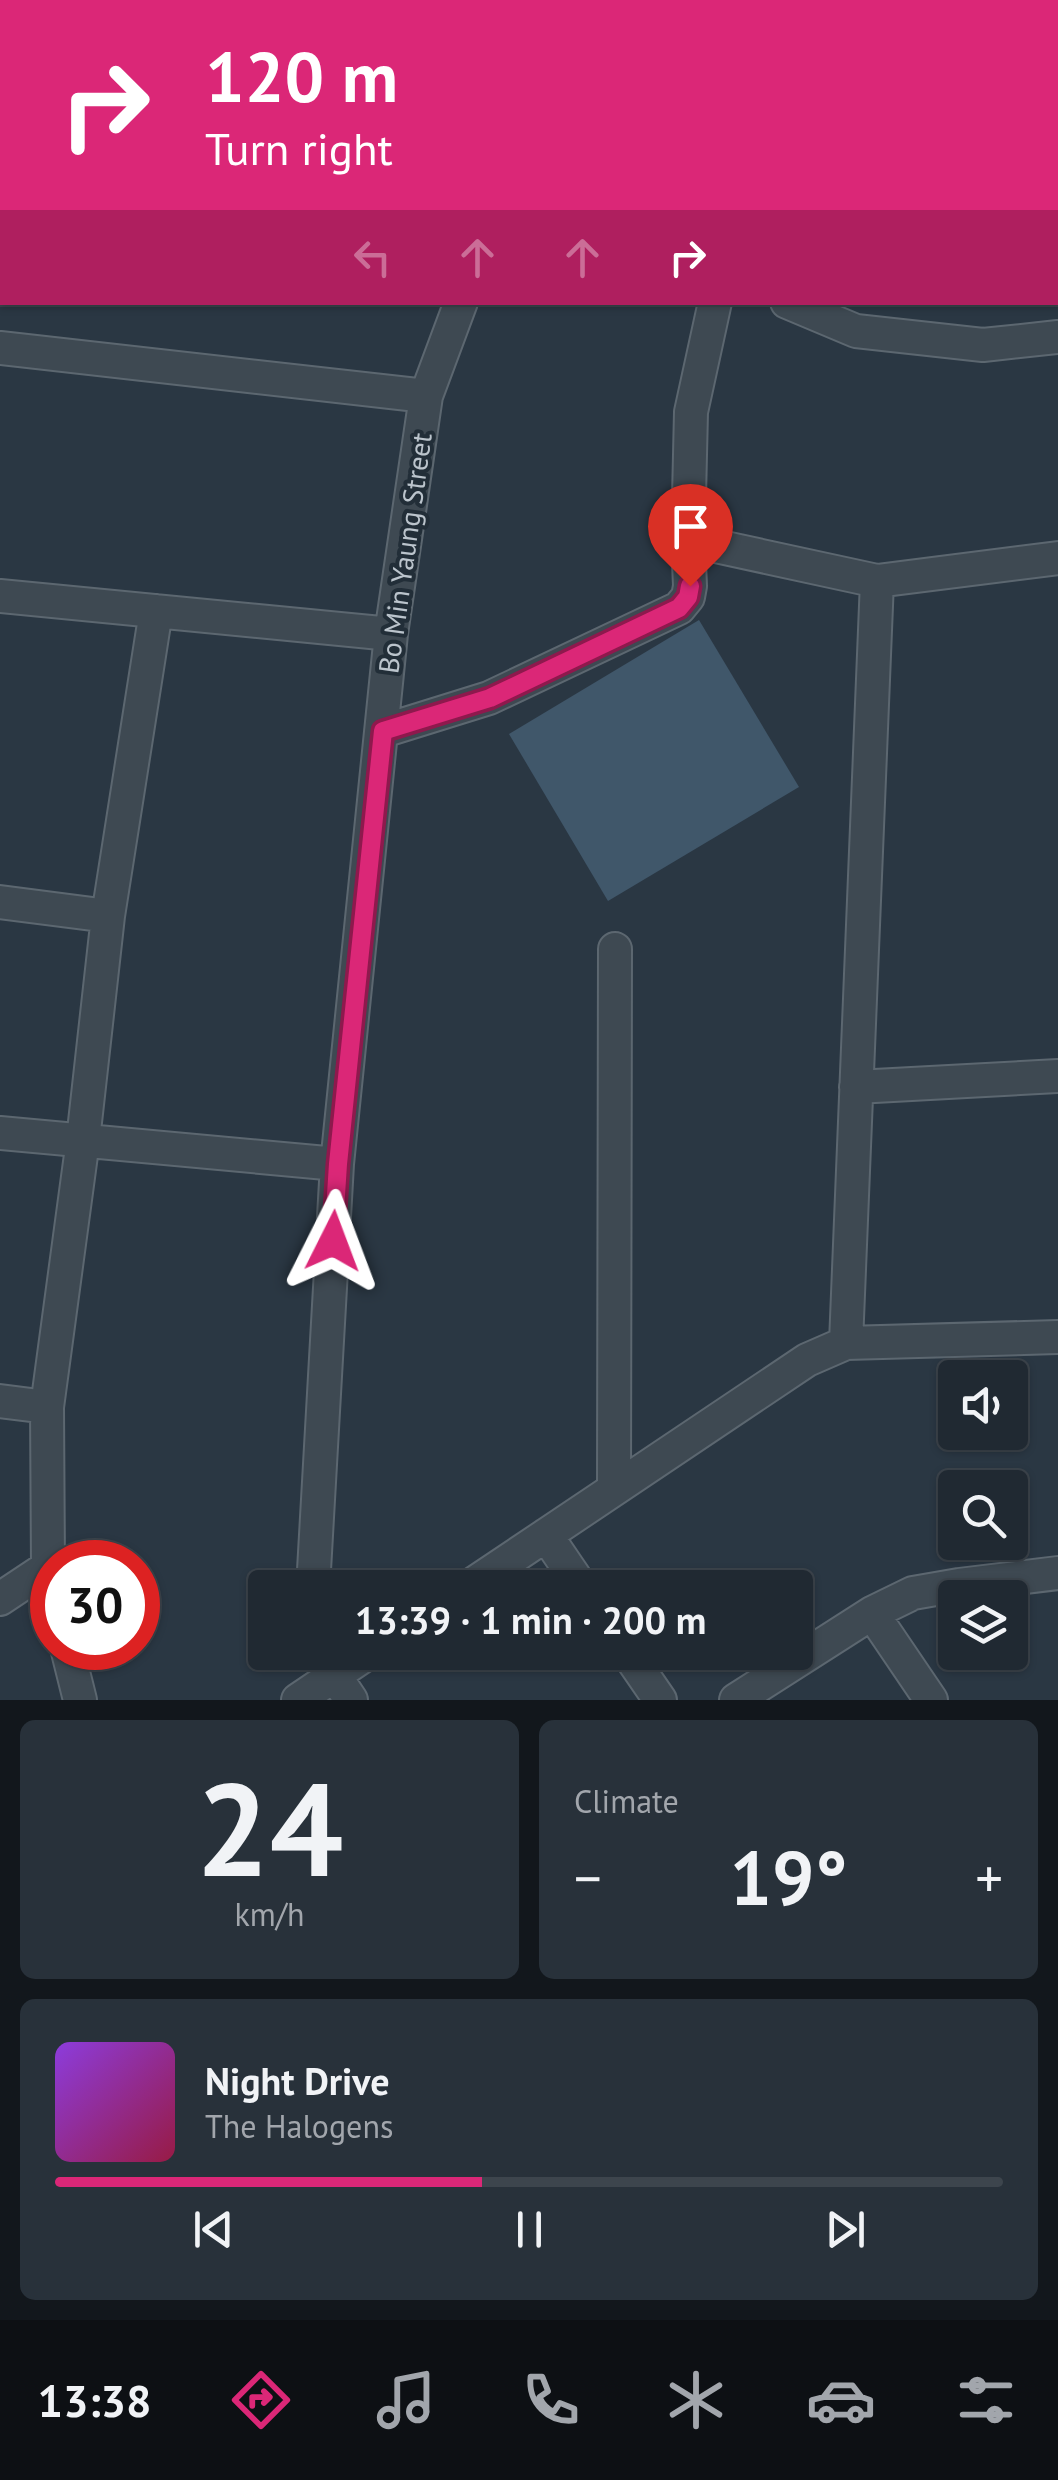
<!DOCTYPE html>
<html lang="en">
<head>
<meta charset="utf-8">
<style>
	body { margin:0; font-family:"PT Sans",sans-serif; background:#28313a; color:#f1f3f6; height:100vh; display:flex; flex-direction:column; font-size:38px; white-space:nowrap }
	* { box-sizing:border-box; margin:0 }
	p { font-size:32px; color:#a2a6ac }
	.icon { flex:none; width:55px; height:55px; fill:none; stroke:currentColor; stroke-width:2; stroke-linecap:round; stroke-linejoin:round }
	.map { position:relative; height:1700px; overflow:hidden }
	.details { display:flex; flex-direction:column; gap:20px; padding:20px; background:#12171c; flex:1 }
	.details>* { flex:none }
	.banner { position:absolute; left:0px; top:0px; width:1060px; height:305px; box-shadow:0 2px 8px #0004,0 0 0 2px #3d454d; background:#db2777; color:#fff; overflow:hidden }
	.buttons { position:absolute; left:938px; top:1360px; display:grid; gap:20px }
	.buttons a { display:grid; place-items:center; width:90px; height:90px; border-radius:10px; background:#202932; box-shadow:0 2px 8px #0004,0 0 0 2px #3d454d; font-size:50px }
	.speed { position:absolute; left:30px; top:1540px; display:flex; gap:20px; font-size:50px; font-weight:700; text-align:center }
	.speed>* { display:grid; place-content:center; width:130px; height:130px; border-radius:50%; background:#202932; box-shadow:0 2px 8px #0004,0 0 0 2px #3d454d; line-height:1 }
	.speed .limit { border:15px solid #d22; background:#fff; color:#111 }
	.pin { position:absolute; display:grid; place-items:center; width:85px; height:85px; color:#fff; margin:-102px -42px; border-radius:50% 50% 50% 0; rotate:-45deg; box-shadow:0 0 10px #0007 }
	.pin .icon { rotate:45deg }
	.me { position:absolute; width:110px; margin:-55px; rotate:3deg; stroke-linejoin:round; filter:drop-shadow(0 0 8px #0008) }
	.turn { display:flex; align-items:center; gap:35px; height:210px; padding:0 40px; font-size:45px }
	.turn .icon { width:130px; height:130px; stroke-width:2.5 }
	.turn b { display:block; font-size:70px; line-height:85px }
	.lanes { display:flex; align-items:center; height:95px; padding:0 40px; background:#0003; justify-content:center; gap:50px; direction:ltr }
	.lanes .off { opacity:.35 }
	.big { font-size:75px; font-weight:700; line-height:1.1 }
	.details .card { flex:1; display:flex; flex-direction:column; justify-content:center; gap:15px; min-width:0; padding:0 35px; border-radius:15px; background:#28313a }
	.details .dial { align-items:center; gap:0 }
	.dial b { font-size:130px; line-height:1 }
	.song { display:flex; align-items:center; gap:30px }
	.cover { width:120px; height:120px; border-radius:15px; background:linear-gradient(135deg,hsl(270 70% 55%),hsl(340 70% 35%)) }
	.played { height:10px; border-radius:5px; background:linear-gradient(90deg,#db2777 45%,#3d454d 45%) }
	.keys { display:flex; justify-content:space-around; direction:ltr }
	.heat { display:flex; justify-content:space-between; align-items:center; font-size:55px; direction:ltr }
	.details .tiles { flex:1; display:grid; gap:20px; grid-template-columns:1fr 1fr }
	.card:last-child { grid-column:span 2 }
	.trip { position:absolute; left:248px; top:1570px; width:565px; height:100px; border-radius:10px; background:#202932; box-shadow:0 2px 8px #0004,0 0 0 2px #3d454d; font-weight:700; line-height:100px; text-align:center }
	.dock { display:flex; height:160px; justify-content:space-around; align-items:center; background:#0d1014; color:#a2a6ac }
	.dock .icon { width:70px; height:70px }
	.dock .selected { color:#db2777 }
	.dock b { font-size:45px; color:#f1f3f6 }
	.map>svg:first-child { display:block }
	.water { fill:#40576a }
	.lines { fill:none; stroke-linecap:round; stroke-linejoin:round }
	.stream { stroke:#40576a; stroke-width:9 }
	.street-casing { stroke:#5c6770; stroke-width:36 }
	.street { stroke:#3e4952; stroke-width:32 }
	.route-casing { stroke:#8e194d; stroke-width:25 }
	.route { stroke:#db2777; stroke-width:18 }
	.labels { text-anchor:middle; stroke-width:8; stroke-linejoin:round; paint-order:stroke }
	.street-label { font-size:28px; fill:#bbc4cc; stroke:#222e38 }
</style>
</head>
<body>
<div class="map">
<svg width="1058" height="1700" viewBox="0 0 1058 1700">
	<rect width="100%" height="100%" fill="#2a3743"/>
	<path class="water" d="M 699,620 L 799,787 L 608,901 L 509,734 Z"/>
	<g class="lines">
		<path class="stream" d="M 829,0 L 836,2
			M 0,1 L 6,0"/>
		<defs>
			<path id="street" d="M 573,2 L 574,0
				M 787,302 L 856,331 L 983,345 L 1058,337
				M 0,348 L 426,396
				M 688,540 L 877,581 L 1058,558
				M 0,596 L 391,634
				M 383,731 L 489,698 L 679,608 L 688,597 L 690,586 L 688,540 L 691,412 L 715,302
				M 0,902 L 108,916
				M 856,1087 L 1058,1076
				M 0,1133 L 337,1164
				M 846,1343 L 877,581
				M 0,1401 L 47,1407
				M 614,1489 L 615,949
				M 546,1535 L 582,1588
				M 52,1585 L 48,1567 L 47,1407 L 83,1140 L 108,916 L 156,611
				M 313,1588 L 337,1164 L 391,634 L 426,396 L 461,302
				M 467,1588 L 807,1360 L 846,1343 L 1058,1337
				M 0,1599 L 48,1567
				M 872,1613 L 931,1700
				M 67,1648 L 80,1700
				M 327,1652 L 335,1676 L 351,1700
				M 627,1652 L 660,1700
				M 298,1700 L 369,1652
				M 736,1700 L 872,1613 L 913,1593 L 959,1585 L 1058,1573"/>
		</defs>
		<use href="#street" class="street-casing"/>
		<use href="#street" class="street"/>
	</g>
	<g class="lines">
		<defs>
			<path id="route" d="M 333,1241 L 338,1164 L 383,731 L 490,698 L 679,608 L 688,597 L 690,586"/>
		</defs>
		<use href="#route" class="route-casing"/>
		<use href="#route" class="route"/>
	</g>
	<g class="labels">
		<g class="street-label">
			<text transform="translate(405 553) rotate(-82)" y="10">Bo Min Yaung Street</text>
		</g>
	</g>
</svg>
<div class="buttons">
<a><svg class="icon" aria-label="sound" viewBox="0 0 24 24"><path d="M4 9h4l5-4v14l-5-4H4zM17 9q2 3 0 6"/></svg></a>
<a><svg class="icon" aria-label="search" viewBox="0 0 24 24"><circle cx="10" cy="10" r="6"/><path d="M15 15l6 6"/></svg></a>
<a><svg class="icon" aria-label="layers" viewBox="0 0 24 24"><path d="M12 4l9 5-9 5-9-5zM3 14l9 5 9-5"/></svg></a>
</div>
<div class="speed"><div class="limit">30</div></div>
<div class="pin" style="left:690px;top:586px;background:#d93025"><svg class="icon" aria-label="arrive" viewBox="0 0 24 24"><path d="M6 21V4h12l-3 4 3 4H6"/></svg></div>
<svg class="me" style="left:333px;top:1241px" viewBox="-20 -20 40 40"><path d="M0-17L14 15 0 8-14 15z" fill="#db2777" stroke="#fff" stroke-width="4"/></svg>
<div class="trip">13:39 · 1 min · 200 m</div>
<div class="banner">
<div class="turn"><svg class="icon" aria-label="right" viewBox="0 0 24 24"><path d="M7 20v-9h11M14 6l5 5-5 5"/></svg><div><b>120 m</b>Turn right</div></div>
<div class="lanes"><svg class="icon off" aria-label="left" viewBox="0 0 24 24"><path d="M17 20v-9H6M10 6l-5 5 5 5"/></svg><svg class="icon off" aria-label="ahead" viewBox="0 0 24 24"><path d="M12 20V5M6 11l6-6 6 6"/></svg><svg class="icon off" aria-label="ahead" viewBox="0 0 24 24"><path d="M12 20V5M6 11l6-6 6 6"/></svg><svg class="icon" aria-label="right" viewBox="0 0 24 24"><path d="M7 20v-9h11M14 6l5 5-5 5"/></svg></div>
</div>
</div>
<section class="details">
<div class="tiles">
<div class="card dial"><b>24</b><p>km/h</p></div>
<div class="card"><p>Climate</p>
<div class="heat"><a>−</a><b class="big">19°</b><a>+</a></div>
</div>
<div class="card">
<div class="song"><i class="cover"></i><div><b>Night Drive</b><p>The Halogens</p></div></div>
<div class="played"></div>
<div class="keys"><svg class="icon" aria-label="previous" viewBox="0 0 24 24"><path d="M18 5L8 12l10 7zM5 5v14"/></svg><svg class="icon" aria-label="pause" viewBox="0 0 24 24"><path d="M8 5v14M16 5v14"/></svg><svg class="icon" aria-label="next" viewBox="0 0 24 24"><path d="M6 5l10 7-10 7zM19 5v14"/></svg></div>
</div>
</div>
</section>
<nav class="dock">
<b>13:38</b>
<svg class="icon selected" aria-label="directions" viewBox="0 0 24 24"><path d="M12 3l9 9-9 9-9-9zM9 14v-3h6M13 9l2 2-2 2"/></svg>
<svg class="icon" aria-label="music" viewBox="0 0 24 24"><path d="M9 18V5l10-2v13"/><circle cx="6" cy="18" r="3"/><circle cx="16" cy="16" r="3"/></svg>
<svg class="icon" aria-label="phone" viewBox="0 0 24 24"><path d="M5 4h4l2 5-3 2q2 4 5 5l2-3 5 2v4C11 20 4 13 5 4z"/></svg>
<svg class="icon" aria-label="climate" viewBox="0 0 24 24"><path d="M12 3v18M4 7l16 10M4 17L20 7"/></svg>
<svg class="icon" aria-label="car" viewBox="0 0 24 24"><path d="M5 17H2v-5l4-1 3-4h7l3 4 3 1v5h-3M9 17h6M6 11h13"/><circle cx="7" cy="17" r="2"/><circle cx="17" cy="17" r="2"/></svg>
<svg class="icon" aria-label="filters" viewBox="0 0 24 24"><path d="M4 7h16M4 17h16"/><circle cx="9" cy="7" r="2"/><circle cx="15" cy="17" r="2"/></svg>
</nav>
</body>
</html>
